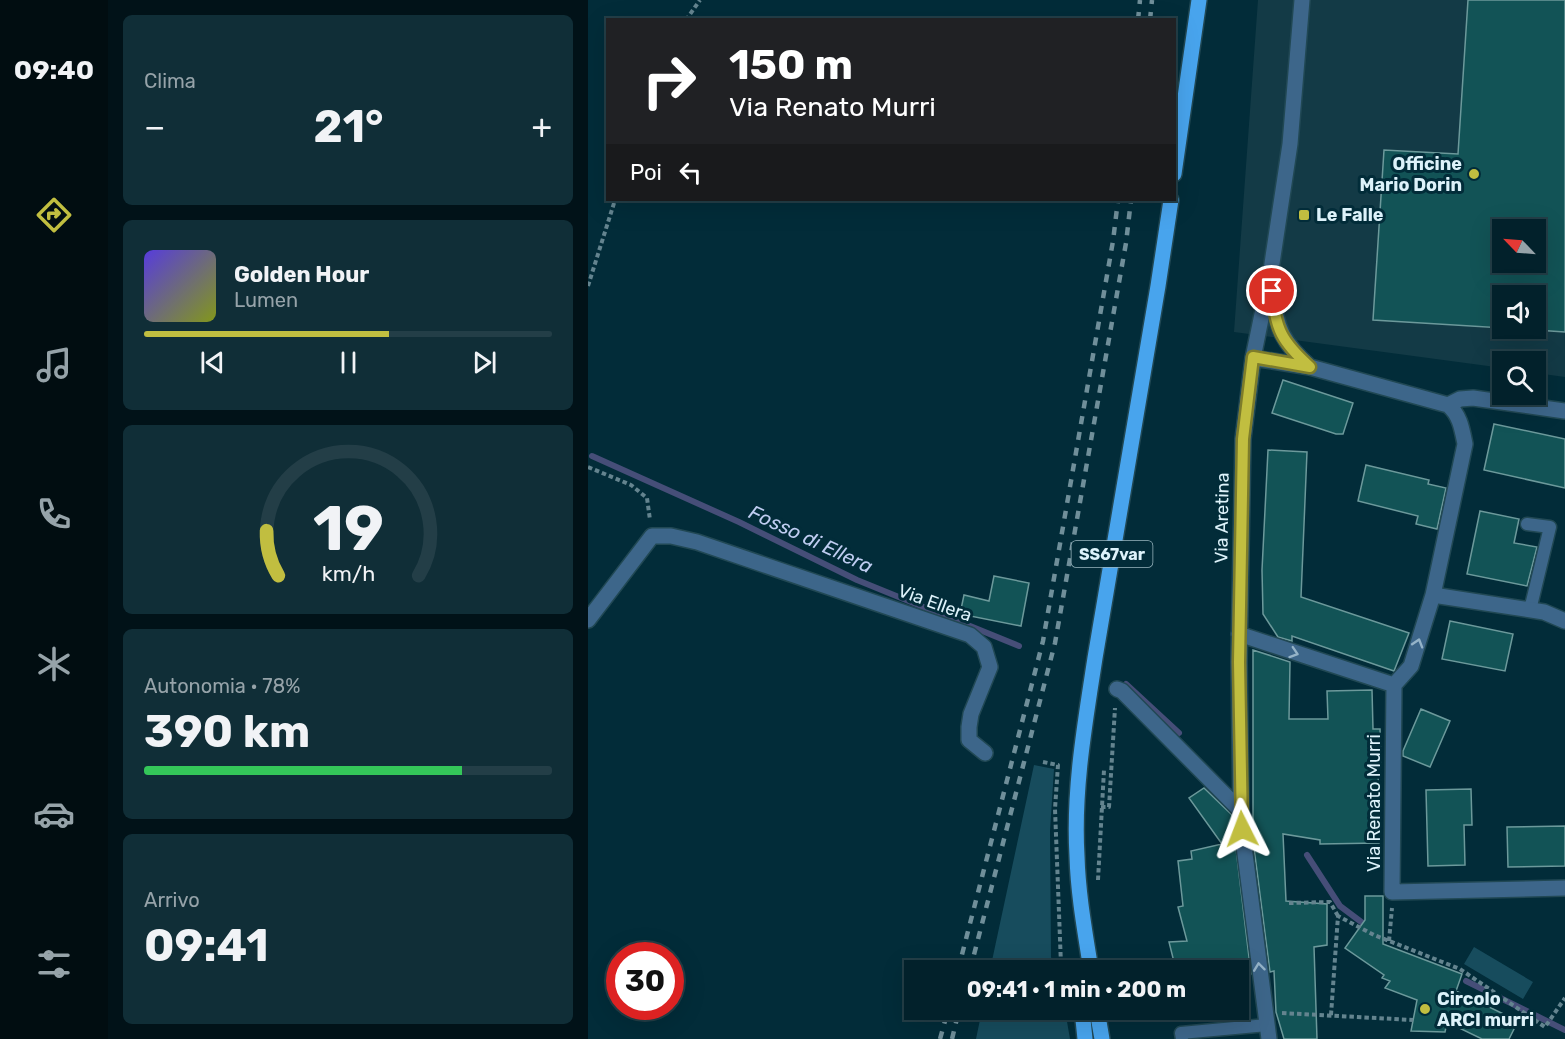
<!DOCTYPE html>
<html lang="it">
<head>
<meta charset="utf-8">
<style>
	body { margin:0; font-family:Rubik,sans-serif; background:#102e37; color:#f1f3f6; height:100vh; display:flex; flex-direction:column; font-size:22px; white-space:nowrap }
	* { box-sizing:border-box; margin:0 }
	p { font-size:20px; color:#96a3a9 }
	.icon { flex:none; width:33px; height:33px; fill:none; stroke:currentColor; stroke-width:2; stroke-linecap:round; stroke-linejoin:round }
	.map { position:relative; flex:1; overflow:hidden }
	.details { display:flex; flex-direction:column; gap:15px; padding:15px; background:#011218; width:480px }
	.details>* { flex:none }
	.top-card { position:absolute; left:18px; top:18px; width:570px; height:183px; border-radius:0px; box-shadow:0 6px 24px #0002,0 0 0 2px #233e47; background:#202124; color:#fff; overflow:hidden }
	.needle { width:39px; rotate:295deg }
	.tools { position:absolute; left:904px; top:219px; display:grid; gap:12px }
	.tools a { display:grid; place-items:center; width:54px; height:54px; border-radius:0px; background:#02212b; box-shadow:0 6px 24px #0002,0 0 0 2px #233e47; font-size:30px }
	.speed { position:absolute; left:18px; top:942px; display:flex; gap:12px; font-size:30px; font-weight:700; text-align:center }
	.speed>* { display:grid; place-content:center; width:78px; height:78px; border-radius:50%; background:#02212b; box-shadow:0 6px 24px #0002,0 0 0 2px #233e47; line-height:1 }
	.speed .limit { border:9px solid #d22; background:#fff; color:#111 }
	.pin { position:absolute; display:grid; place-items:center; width:51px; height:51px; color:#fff; margin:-26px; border:3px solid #fff; border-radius:50%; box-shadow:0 2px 6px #0007 }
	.me { position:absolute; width:66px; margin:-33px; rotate:357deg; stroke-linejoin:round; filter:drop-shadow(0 0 4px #0008) }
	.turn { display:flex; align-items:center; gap:21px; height:126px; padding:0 24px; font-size:27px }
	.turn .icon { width:78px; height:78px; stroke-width:2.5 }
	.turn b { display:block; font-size:42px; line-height:51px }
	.then { display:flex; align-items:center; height:57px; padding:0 24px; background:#0003; gap:12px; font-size:22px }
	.big { font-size:45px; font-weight:700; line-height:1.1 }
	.details .card { flex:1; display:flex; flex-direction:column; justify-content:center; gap:9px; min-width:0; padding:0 21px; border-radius:9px; background:#102e37 }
	.details .dial { align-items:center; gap:0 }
	.dial svg { height:156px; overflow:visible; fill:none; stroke:#233e47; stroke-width:7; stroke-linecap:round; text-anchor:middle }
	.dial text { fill:#f1f3f6; stroke:none }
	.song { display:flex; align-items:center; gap:18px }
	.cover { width:72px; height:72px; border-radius:9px; background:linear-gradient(135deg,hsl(250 70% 55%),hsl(70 70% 35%)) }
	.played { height:6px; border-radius:3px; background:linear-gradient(90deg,#c1be40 60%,#233e47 60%) }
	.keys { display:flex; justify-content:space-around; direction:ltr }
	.heat { display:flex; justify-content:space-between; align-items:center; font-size:33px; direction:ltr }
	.charge { height:9px; border-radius:4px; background:linear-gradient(90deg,#34c759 78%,#233e47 0) }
	.trip { position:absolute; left:316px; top:960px; width:345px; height:60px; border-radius:0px; background:#02212b; box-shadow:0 6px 24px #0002,0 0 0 2px #233e47; font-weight:700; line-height:60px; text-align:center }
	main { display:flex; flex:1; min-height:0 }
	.dock { display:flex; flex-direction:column; width:108px; justify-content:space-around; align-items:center; background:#010d11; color:#96a3a9 }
	.dock .icon { width:42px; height:42px }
	.dock .current { color:#c1be40 }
	.dock b { font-size:27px; color:#f1f3f6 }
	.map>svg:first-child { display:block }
	.built { fill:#133a46; fill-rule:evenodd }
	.green { fill:#174c5d }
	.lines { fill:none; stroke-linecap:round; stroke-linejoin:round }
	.stream { stroke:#464e78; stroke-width:6 }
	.building { fill:#125356; stroke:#6c999b; stroke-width:1.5; fill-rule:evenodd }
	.lane-casing { stroke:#214854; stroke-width:15 }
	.street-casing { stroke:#214854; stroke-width:18 }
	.primary-casing { stroke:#214854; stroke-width:18 }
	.path { stroke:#64848f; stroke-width:4; stroke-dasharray:4.5 3; stroke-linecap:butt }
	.lane { stroke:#3d668a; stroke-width:12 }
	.street { stroke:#3d668a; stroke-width:15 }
	.primary { stroke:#48a4ed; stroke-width:15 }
	.rail { stroke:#708f9a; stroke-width:4.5; stroke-dasharray:8 8; stroke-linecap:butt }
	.oneway { stroke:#95b3c8 }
	.route-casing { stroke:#7d7c2a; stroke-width:15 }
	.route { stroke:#c1be40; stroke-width:10 }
	.poi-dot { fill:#c1be40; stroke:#022c39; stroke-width:2 }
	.labels { text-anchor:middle; stroke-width:6; stroke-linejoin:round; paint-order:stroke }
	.shield { fill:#022c39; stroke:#9bb7c0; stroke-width:1.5 }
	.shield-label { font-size:16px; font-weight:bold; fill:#ddf2fa }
	.poi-label { font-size:18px; font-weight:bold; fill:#ddf2fa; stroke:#022c39; text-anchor:start }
	.street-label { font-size:18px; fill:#ddf2fa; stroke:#022c39 }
	.water-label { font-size:20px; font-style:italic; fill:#bfcdf1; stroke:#022c39 }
</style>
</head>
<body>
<main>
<nav class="dock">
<b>09:40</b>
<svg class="icon current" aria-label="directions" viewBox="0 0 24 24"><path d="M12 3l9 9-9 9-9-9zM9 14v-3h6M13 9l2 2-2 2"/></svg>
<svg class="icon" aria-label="music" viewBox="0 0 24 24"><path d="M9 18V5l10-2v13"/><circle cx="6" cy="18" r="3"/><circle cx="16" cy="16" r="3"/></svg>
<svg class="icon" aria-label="phone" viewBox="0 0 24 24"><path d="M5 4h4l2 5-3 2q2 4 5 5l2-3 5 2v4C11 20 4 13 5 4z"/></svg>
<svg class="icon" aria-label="climate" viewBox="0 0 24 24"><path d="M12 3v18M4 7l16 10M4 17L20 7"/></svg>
<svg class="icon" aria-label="car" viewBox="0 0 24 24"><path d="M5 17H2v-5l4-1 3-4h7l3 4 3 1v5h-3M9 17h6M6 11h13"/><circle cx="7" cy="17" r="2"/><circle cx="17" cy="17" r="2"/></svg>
<svg class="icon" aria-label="filters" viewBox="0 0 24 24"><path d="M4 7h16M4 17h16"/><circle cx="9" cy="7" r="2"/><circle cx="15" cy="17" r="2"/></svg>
</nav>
<section class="details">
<div class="card"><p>Clima</p>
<div class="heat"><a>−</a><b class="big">21°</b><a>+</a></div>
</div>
<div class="card">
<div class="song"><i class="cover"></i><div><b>Golden Hour</b><p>Lumen</p></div></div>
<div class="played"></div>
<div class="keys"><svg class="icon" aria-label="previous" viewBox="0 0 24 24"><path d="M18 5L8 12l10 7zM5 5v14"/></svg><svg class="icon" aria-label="pause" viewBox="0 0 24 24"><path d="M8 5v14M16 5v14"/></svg><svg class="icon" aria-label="next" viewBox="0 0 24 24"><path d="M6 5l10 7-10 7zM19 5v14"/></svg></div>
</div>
<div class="card dial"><svg viewBox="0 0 100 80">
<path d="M14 69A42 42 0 1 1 86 69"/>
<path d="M14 69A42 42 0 0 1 8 46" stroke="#c1be40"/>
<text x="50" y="56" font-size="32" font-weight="700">19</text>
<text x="50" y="72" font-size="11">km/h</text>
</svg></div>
<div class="card"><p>Autonomia · 78%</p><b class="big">390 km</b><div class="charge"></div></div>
<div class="card"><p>Arrivo</p><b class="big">09:41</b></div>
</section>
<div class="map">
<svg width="977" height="1039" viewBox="0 0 977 1039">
	<rect width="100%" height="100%" fill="#022c39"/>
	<path class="built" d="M 670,0 L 977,0 L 977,377 L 948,373 L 948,362 L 915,362 L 915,368 L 646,332 ZM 915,230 L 948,230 L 948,262 L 915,262 ZM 915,296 L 948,296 L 948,328 L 915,328 Z"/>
	<path class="green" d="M 446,765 L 466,769 L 462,831 L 463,957 L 467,970 L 402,970 Z
		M 886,947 L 945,982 L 935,999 L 876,964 Z
		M 394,1010 L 477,1010 L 482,1039 L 388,1039 Z"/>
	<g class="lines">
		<path class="stream" d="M 4,456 L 151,522 L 269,580 L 431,646
			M 538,684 L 591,733
			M 719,855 L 752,906 L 780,927
			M 878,981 L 977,1030"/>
	</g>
	<path class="building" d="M 880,0 L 977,0 L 977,332 L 948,330 L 948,296 L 915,296 L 915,328 L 785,320 L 796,150 L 870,154 ZM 915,230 L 948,230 L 948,262 L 915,262 Z
		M 695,380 L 765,403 L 755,434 L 748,434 L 684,413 Z
		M 906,424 L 977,439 L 977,488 L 896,470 Z
		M 680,450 L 719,452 L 713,597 L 821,633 L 806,671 L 704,636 L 704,641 L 690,637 L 675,614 L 674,570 Z
		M 778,465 L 841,480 L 840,484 L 858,488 L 849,529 L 828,524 L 830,516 L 770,501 Z
		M 892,511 L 931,519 L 926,543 L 949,547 L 939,586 L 879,574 Z
		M 406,576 L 441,583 L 433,626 L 372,614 L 376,595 L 401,601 Z
		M 862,621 L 925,634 L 917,671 L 854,659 Z
		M 665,650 L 702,662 L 701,719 L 740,719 L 739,691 L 784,690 L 785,729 L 792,729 L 793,767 L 790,767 L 791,843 L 732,844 L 732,840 L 695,834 L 698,901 L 739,904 L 739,945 L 726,947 L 729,1039 L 696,1039 L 688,1012 L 686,971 L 682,972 L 665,840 Z
		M 833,709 L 862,721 L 842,767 L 815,756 L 815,751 Z
		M 616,788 L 644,815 L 663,974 L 651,976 L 651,970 L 588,970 L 581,942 L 599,941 L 590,907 L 595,906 L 590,861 L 604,859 L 603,851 L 634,844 L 601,798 Z
		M 883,789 L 884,825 L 876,825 L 877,865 L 840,866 L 838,790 Z
		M 977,826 L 977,866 L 920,867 L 919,827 Z
		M 777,896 L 795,896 L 795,944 L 874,974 L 868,991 L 930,1021 L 921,1039 L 894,1039 L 859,1022 L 857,1032 L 823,1031 L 829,1000 L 797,988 L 802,981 L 794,978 L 796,975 L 757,948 L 777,920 Z"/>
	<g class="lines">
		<defs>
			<path id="lane" d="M 939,524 L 962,527 L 942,610
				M 594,1039 L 593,1033 L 679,1025"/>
			<path id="street" d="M 685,293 C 687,328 696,344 722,367
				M 665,358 L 722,367 L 860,405 C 872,415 874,429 877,444 L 845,595 L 823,666 L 806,685 L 804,892 L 977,888
				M 860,405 L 872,399 L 885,398 L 977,411
				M 845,595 L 956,612 L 977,621
				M 0,620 L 64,536 L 83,536 L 109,542 L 382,635 L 396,647 L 402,667 L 383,714 L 381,727 L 381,740 L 397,753
				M 651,634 L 806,685
				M 529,689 L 534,691 L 653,811
				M 681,1039 L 656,846 L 653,811 L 651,662 L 655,439 L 665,358 L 683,270 L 702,144 L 714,0"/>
			<path id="primary" d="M 586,174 L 611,0
				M 503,970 C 497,932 490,894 489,856 C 485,790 497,723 507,658 L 570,286 L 583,200
				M 494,1010 L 497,1039
				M 509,1010 L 514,1039"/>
		</defs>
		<use href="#lane" class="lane-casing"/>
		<use href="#street" class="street-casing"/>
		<use href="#primary" class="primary-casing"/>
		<path class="path" d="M 98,20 L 112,0
			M 0,286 L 27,200
			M 0,467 L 43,485 L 59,498 L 62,520
			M 455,762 L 470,765 L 467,809 L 473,965
			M 513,807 L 521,807 L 527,708
			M 510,880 L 516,770
			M 701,903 L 742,902 L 750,916
			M 801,941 L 804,908
			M 694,1013 L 825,1020
			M 743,1015 L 750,916 L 786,935 L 872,969 L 957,1027 L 977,998"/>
		<use href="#lane" class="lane"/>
		<use href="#street" class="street"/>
		<use href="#primary" class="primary"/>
		<path class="rail" d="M 550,20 L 552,0
			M 562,20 L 564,0
			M 370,970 L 455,641 L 525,241 L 530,200
			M 382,970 L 467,643 L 538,243 L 543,200
			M 352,1039 L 360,1010
			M 364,1039 L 371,1010"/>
	</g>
	<defs><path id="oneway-chevron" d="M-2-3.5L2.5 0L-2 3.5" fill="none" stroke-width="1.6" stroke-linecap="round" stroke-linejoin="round" transform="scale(1.5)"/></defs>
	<g class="oneway">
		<use href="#oneway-chevron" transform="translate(830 643) rotate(-73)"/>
		<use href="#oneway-chevron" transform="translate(706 653) rotate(18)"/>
		<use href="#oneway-chevron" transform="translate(671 967) rotate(-97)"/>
	</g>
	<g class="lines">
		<defs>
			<path id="route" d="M 654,829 L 651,662 L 655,439 L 665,357 L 722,367 C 694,342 687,329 684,291"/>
		</defs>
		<use href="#route" class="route-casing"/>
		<use href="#route" class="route"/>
	</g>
	<g class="poi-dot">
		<circle cx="886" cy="174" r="6"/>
		<rect x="710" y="209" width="12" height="12" rx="3"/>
		<circle cx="837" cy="1009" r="6"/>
	</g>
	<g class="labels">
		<rect class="shield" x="483.5" y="541" width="81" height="26" rx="4.5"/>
		<g class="shield-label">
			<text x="524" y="560">SS67var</text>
		</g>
		<g class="poi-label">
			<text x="874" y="170" text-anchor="end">Officine<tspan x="874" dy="21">Mario Dorin</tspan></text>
			<text x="728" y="221">Le Falle</text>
			<text x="849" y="1005">Circolo<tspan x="849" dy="21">ARCI murri</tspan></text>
		</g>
		<g class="street-label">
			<text transform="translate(634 518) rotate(-89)" y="6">Via Aretina</text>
			<text transform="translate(347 603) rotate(20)" y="6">Via Ellera</text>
			<text transform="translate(786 803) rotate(-90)" y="6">Via Renato Murri</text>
		</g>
		<g class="water-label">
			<text transform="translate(223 539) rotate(25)" y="7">Fosso di Ellera</text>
		</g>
	</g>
</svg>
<div class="tools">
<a><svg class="needle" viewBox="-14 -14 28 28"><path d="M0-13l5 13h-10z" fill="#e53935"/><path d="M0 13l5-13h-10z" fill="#96a3a9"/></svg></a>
<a><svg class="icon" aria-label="sound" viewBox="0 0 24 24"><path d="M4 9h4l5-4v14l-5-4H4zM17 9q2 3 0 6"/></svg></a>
<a><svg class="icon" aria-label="search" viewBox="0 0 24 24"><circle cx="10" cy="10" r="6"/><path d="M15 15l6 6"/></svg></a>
</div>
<div class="speed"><div class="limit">30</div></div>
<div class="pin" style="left:684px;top:291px;background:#d93025"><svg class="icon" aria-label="arrive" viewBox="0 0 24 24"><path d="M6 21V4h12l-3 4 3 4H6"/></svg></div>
<svg class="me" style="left:654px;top:829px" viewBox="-20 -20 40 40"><path d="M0-17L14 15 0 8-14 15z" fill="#c1be40" stroke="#fff" stroke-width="4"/></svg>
<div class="trip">09:41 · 1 min · 200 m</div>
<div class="top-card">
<div class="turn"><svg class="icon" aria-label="right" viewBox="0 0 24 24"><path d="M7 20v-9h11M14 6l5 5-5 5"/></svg><div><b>150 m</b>Via Renato Murri</div></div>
<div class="then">Poi<svg class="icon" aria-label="left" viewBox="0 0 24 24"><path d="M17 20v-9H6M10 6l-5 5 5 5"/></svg></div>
</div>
</div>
</main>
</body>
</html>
